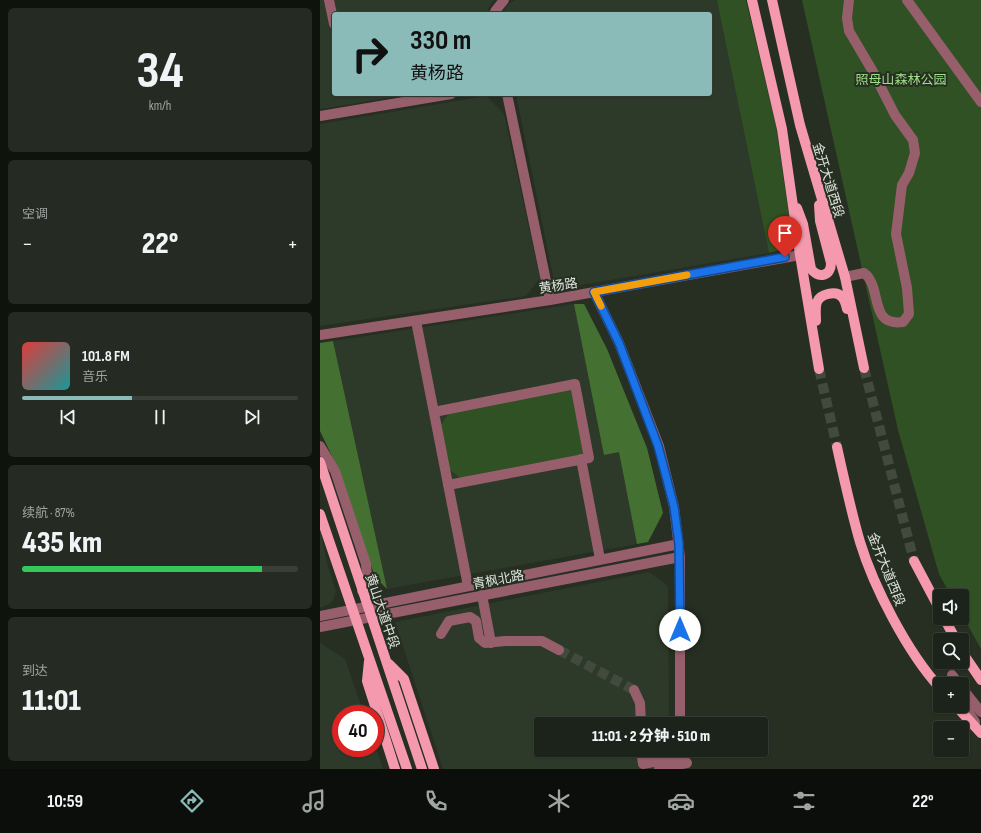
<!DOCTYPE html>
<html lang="zh">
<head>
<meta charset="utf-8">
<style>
	body { margin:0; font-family:"Sofia Sans Condensed","Noto Sans SC",sans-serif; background:#252b23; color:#f1f3f6; height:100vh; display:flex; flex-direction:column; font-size:15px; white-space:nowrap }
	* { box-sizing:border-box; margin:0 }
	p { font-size:13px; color:#a0a4a2 }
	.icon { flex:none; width:22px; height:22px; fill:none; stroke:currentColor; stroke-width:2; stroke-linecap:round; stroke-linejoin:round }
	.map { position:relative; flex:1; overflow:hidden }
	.sheet { display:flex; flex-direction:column; gap:8px; padding:8px; background:#0f130e; width:320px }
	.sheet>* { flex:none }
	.hud { position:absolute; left:12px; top:12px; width:380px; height:84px; border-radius:4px; box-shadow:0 1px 3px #0004,0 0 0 1px #3a4039; background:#8bbbb9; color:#111; overflow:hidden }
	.tools { position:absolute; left:613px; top:589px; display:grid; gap:8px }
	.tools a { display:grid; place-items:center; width:36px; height:36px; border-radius:4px; background:#1c231a; box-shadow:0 1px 3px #0004,0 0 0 1px #3a4039; font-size:20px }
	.speed { position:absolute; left:12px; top:705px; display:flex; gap:8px; font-size:20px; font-weight:700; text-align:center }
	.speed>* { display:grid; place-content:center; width:52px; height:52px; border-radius:50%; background:#1c231a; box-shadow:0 1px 3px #0004,0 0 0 1px #3a4039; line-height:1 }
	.speed .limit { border:6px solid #d22; background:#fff; color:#111 }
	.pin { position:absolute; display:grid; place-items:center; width:34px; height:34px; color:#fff; margin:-41px -17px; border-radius:50% 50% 50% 0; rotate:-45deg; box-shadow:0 0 4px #0007 }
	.pin .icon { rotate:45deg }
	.me { position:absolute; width:44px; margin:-22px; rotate:0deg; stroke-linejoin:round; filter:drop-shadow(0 0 3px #0008) }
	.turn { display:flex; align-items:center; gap:14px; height:84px; padding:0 12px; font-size:18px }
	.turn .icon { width:52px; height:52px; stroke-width:2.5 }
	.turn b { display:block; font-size:28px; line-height:34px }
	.big { font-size:30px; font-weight:800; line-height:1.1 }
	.sheet .card { flex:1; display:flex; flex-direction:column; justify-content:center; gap:6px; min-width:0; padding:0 14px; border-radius:6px; background:#252b23 }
	.sheet .dial { align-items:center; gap:0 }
	.dial b { font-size:52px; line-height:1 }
	.song { display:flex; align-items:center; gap:12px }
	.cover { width:48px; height:48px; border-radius:6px; background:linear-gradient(135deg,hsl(0 70% 55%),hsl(180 70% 35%)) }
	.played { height:4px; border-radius:2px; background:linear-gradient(90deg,#8bbbb9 40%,#3a4039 40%) }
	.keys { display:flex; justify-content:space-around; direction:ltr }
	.heat { display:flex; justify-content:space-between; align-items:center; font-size:22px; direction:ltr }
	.charge { height:6px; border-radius:3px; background:linear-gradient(90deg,#34c759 87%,#3a4039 0) }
	.trip { position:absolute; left:214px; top:717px; width:234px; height:40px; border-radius:4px; background:#1c231a; box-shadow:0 1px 3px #0004,0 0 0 1px #3a4039; font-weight:800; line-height:40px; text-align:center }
	.menu { display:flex; height:64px; justify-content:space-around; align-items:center; background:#0b0e0a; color:#a0a4a2 }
	.menu .icon { width:28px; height:28px }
	.menu .current { color:#8bbbb9 }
	.menu b { font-size:18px; color:#f1f3f6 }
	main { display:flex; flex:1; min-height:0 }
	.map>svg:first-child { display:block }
	.built { fill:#2d3a29 }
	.green { fill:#305123 }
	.forest { fill:#447132 }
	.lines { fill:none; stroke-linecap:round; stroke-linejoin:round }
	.minor-tunnel { stroke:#424a3e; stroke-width:10; stroke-dasharray:10 5; stroke-linecap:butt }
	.major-tunnel { stroke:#424a3e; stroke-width:10; stroke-dasharray:10 5; stroke-linecap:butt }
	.minor { stroke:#975f6c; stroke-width:10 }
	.major { stroke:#f499ae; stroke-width:10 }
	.route-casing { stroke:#114b97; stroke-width:10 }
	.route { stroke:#1a73e8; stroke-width:7 }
	.slow { stroke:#f59e0b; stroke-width:7 }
	.labels { text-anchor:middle; stroke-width:4; stroke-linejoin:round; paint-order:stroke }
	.park-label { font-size:13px; fill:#9fe088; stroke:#262f22 }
	.street-label { font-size:13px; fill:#dee4dc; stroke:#262f22 }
</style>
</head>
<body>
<main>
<section class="sheet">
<div class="card dial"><b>34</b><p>km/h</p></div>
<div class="card"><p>空调</p>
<div class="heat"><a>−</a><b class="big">22°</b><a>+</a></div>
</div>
<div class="card">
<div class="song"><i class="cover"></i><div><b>101.8 FM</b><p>音乐</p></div></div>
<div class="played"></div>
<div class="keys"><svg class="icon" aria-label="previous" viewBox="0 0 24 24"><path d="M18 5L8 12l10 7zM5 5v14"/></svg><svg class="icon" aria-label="pause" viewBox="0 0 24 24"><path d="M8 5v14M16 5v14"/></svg><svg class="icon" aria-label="next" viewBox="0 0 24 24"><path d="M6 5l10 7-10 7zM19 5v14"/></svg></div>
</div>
<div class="card"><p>续航 · 87%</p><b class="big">435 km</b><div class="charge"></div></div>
<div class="card"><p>到达</p><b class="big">11:01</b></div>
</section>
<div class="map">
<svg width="661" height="769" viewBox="0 0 661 769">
	<rect width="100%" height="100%" fill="#262f22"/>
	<path class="built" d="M 0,0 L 174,0 L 170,5 L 166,14 L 14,14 L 14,94 L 94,94 L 0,109 Z
		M 195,0 L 398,0 L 449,253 L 244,288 L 234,281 L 196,94 L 390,94 L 390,14 L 183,14 L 186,6 Z
		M 166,96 L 184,114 L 220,278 L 206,296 L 0,326 L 0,124 Z
		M 254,304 L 264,304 L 287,349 L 327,448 L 343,513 L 328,542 L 67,589 L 13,341 Z
		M 0,529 L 7,563 L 16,591 L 14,598 L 10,604 L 0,608 Z
		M 329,572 L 348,586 L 349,724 L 221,724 L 221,750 L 353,750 L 357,769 L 123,769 L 75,622 Z
		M 0,643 L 25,659 L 44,714 L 21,714 L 21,748 L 55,748 L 55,745 L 63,769 L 0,769 Z"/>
	<path class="green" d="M 397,0 L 426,0 L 456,126 L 471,229 C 470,246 465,249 449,253 Z
		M 482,0 L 661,0 L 661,649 L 642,615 L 642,596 L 631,596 L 619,574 L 578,430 Z
		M 252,389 L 264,454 L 140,478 L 129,469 L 120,426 L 129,413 Z"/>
	<path class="forest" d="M 254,304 L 264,304 L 287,349 L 327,448 L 343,513 L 328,542 L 317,544 L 299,452 L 284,455 Z
		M 13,341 L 67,589 L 55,577 L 19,471 L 0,431 L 0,343 Z"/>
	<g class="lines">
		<path class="minor-tunnel" d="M 239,650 L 314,690"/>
		<path class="major-tunnel" d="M 544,368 L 594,561
			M 499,369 L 517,447"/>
		<path class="minor" d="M 9,0 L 14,24
			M 587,0 L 661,102
			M 174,14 L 176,10 L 184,0
			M 187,94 L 230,300
			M 0,116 L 131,94
			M 525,277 L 544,273 C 563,287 548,327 583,322 L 589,314 L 587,288 L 576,234 L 582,185 L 589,173 L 595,153 L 593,140 L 575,115 L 552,70 L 529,31 L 527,18 L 529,0
			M 274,292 L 299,343 L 339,446 L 354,507 L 360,557 L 360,724
			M 96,321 L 148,586
			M 0,335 L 230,300 L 480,255
			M 114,412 L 255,384 L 269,458 L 128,485
			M 0,446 L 15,471 L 46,564 L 47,575 L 42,591
			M 261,459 L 280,559
			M 162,595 L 171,643
			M 0,616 L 359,544
			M 0,627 L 360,557
			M 121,634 L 129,621 L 150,617 L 156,621 L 159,638 L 165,643 L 185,641 L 222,641 L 239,650
			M 632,675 L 639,684
			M 642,688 L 661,712
			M 314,690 L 320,703 L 321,724
			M 642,702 L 655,722
			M 321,750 L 323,764 L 365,756
			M 321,755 L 348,750
			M 339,769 L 367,763"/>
		<path class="major" d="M 432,0 L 462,129 L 480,255 L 499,369
			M 452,0 L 480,125 L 525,277 L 544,368
			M 477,208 L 483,224 L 491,269 C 499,279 511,276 511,263 L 500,221 L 499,205
			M 496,321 C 496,315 495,307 497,302 C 500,294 516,290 522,297 C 525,300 526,305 527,309
			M 517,447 C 524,479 531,511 540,542 C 554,588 588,653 620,688
			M 0,462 L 102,769
			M 0,514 L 87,769
			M 594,561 L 620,610
			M 624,618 L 636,640
			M 642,652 L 661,680
			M 49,661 L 47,681 L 75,769
			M 69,664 L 84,679 L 114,769
			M 636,706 L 661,733"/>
	</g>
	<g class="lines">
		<defs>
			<path id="route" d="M 360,630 L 359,544 L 354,507 L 346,476 L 338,446 L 299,343 L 274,292 L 465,257"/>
		</defs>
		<use href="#route" class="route-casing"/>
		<use href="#route" class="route"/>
		<path class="slow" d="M 281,306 L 274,292 L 367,275"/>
	</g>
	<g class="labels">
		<g class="park-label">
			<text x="581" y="84">照母山森林公园</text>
		</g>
		<g class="street-label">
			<text transform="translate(509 180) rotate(73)" y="5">金开大道西段</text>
			<text transform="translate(238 285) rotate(-9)" y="5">黄杨路</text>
			<text transform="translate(567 569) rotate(68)" y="5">金开大道西段</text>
			<text transform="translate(178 579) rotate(-11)" y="5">青枫北路</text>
			<text transform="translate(63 611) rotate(71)" y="5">黄山大道中段</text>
		</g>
	</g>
</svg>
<div class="tools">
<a><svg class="icon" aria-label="sound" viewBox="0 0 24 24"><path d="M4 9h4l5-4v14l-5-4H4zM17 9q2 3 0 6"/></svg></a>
<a><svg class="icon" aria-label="search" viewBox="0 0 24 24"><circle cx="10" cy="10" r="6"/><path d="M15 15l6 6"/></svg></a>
<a>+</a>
<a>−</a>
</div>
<div class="speed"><div class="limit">40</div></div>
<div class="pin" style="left:465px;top:257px;background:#d93025"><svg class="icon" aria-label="arrive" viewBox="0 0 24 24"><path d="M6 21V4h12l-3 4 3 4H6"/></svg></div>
<svg class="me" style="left:360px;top:630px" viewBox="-20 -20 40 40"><circle r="19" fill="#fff"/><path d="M0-13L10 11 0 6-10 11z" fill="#1a73e8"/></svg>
<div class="trip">11:01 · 2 分钟 · 510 m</div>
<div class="hud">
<div class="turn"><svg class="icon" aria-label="right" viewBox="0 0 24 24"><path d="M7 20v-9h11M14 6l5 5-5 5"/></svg><div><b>330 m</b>黄杨路</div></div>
</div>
</div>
</main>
<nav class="menu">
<b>10:59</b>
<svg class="icon current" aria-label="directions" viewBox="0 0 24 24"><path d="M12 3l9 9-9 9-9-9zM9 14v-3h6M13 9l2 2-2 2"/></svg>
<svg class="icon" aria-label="music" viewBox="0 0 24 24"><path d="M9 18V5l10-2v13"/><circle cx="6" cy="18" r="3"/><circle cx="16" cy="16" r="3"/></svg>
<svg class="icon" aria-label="phone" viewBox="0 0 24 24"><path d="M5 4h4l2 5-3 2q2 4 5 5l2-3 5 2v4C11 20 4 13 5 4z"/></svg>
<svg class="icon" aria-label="climate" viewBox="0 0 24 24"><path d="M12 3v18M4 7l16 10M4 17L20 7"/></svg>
<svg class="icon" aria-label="car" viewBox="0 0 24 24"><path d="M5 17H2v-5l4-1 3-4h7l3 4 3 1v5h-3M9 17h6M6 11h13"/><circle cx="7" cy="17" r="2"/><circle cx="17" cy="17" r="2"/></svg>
<svg class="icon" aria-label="filters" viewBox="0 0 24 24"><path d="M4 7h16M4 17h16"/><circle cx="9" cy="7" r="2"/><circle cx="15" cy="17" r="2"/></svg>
<b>22°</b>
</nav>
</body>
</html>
